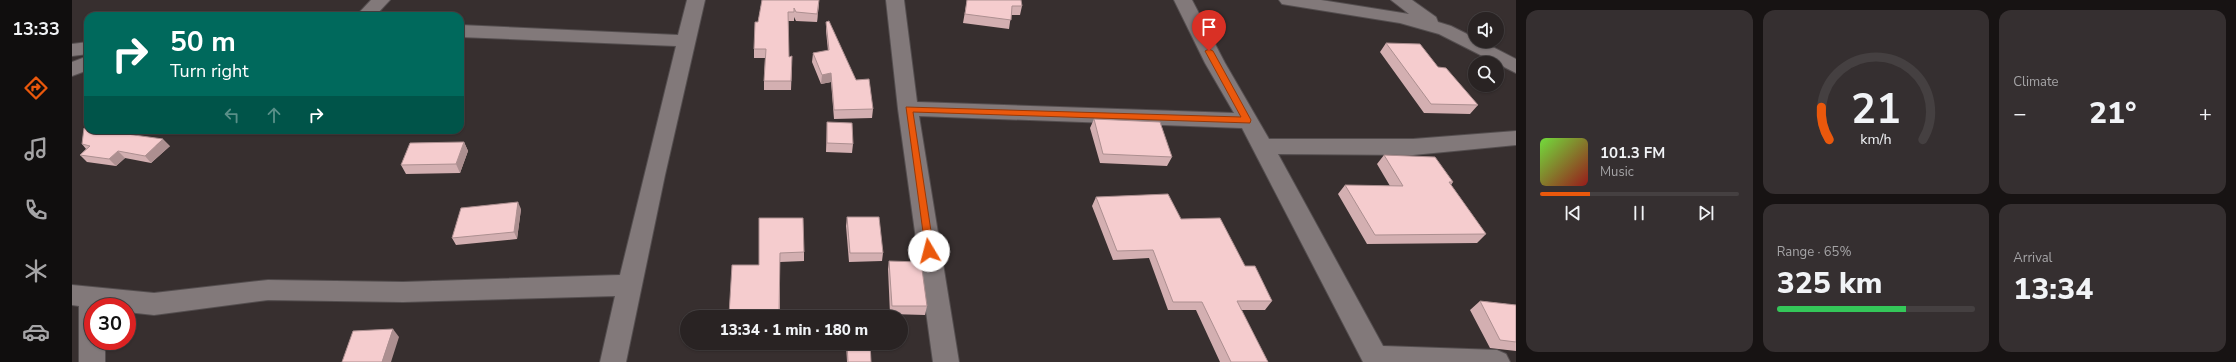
<!DOCTYPE html>
<html lang="en">
<head>
<meta charset="utf-8">
<style>
	body { margin:0; font-family:"Nunito Sans",sans-serif; background:#352f30; color:#f1f3f6; height:100vh; display:flex; flex-direction:column; font-size:15px; white-space:nowrap }
	* { box-sizing:border-box; margin:0 }
	p { font-size:13px; color:#a5a4a6 }
	.icon { flex:none; width:22px; height:22px; fill:none; stroke:currentColor; stroke-width:2; stroke-linecap:round; stroke-linejoin:round }
	.map { position:relative; flex:1; overflow:hidden }
	.details { display:flex; flex-direction:column; gap:10px; padding:10px; background:#171313; width:720px }
	.details>* { flex:none }
	.top-card { position:absolute; left:12px; top:12px; width:380px; height:122px; border-radius:12px; box-shadow:0 1px 3px #0004,0 0 0 1px #454041; background:#00695c; color:#fff; overflow:hidden }
	.tools { position:absolute; left:1396px; top:12px; display:grid; gap:8px }
	.tools a { display:grid; place-items:center; width:36px; height:36px; border-radius:50%; background:#292323; box-shadow:0 1px 3px #0004,0 0 0 1px #454041; font-size:20px }
	.speed { position:absolute; left:12px; top:298px; display:flex; gap:8px; font-size:20px; font-weight:700; text-align:center }
	.speed>* { display:grid; place-content:center; width:52px; height:52px; border-radius:50%; background:#292323; box-shadow:0 1px 3px #0004,0 0 0 1px #454041; line-height:1 }
	.speed .limit { border:6px solid #d22; background:#fff; color:#111 }
	.pin { position:absolute; display:grid; place-items:center; width:34px; height:34px; color:#fff; margin:-41px -17px; border-radius:50% 50% 50% 0; rotate:-45deg; box-shadow:0 0 4px #0007 }
	.pin .icon { rotate:45deg }
	.me { position:absolute; width:44px; margin:-22px; rotate:352deg; stroke-linejoin:round; filter:drop-shadow(0 0 3px #0008) }
	.turn { display:flex; align-items:center; gap:14px; height:84px; padding:0 20px; font-size:18px }
	.turn .icon { width:52px; height:52px; stroke-width:2.5 }
	.turn b { display:block; font-size:28px; line-height:34px }
	.lanes { display:flex; align-items:center; height:38px; padding:0 20px; background:#0003; justify-content:center; gap:20px; direction:ltr }
	.lanes .off { opacity:.35 }
	.big { font-size:30px; font-weight:800; line-height:1.1 }
	.details .widget { flex:1; display:flex; flex-direction:column; justify-content:center; gap:6px; min-width:0; padding:0 14px; border-radius:12px; background:#352f30 }
	.details .dial { align-items:center; gap:0 }
	.dial svg { height:104px; overflow:visible; fill:none; stroke:#454041; stroke-width:7; stroke-linecap:round; text-anchor:middle }
	.dial text { fill:#f1f3f6; stroke:none }
	.song { display:flex; align-items:center; gap:12px }
	.cover { width:48px; height:48px; border-radius:6px; background:linear-gradient(135deg,hsl(100 70% 55%),hsl(0 70% 35%)) }
	.played { height:4px; border-radius:2px; background:linear-gradient(90deg,#ea580c 25%,#454041 25%) }
	.keys { display:flex; justify-content:space-around; direction:ltr }
	.heat { display:flex; justify-content:space-between; align-items:center; font-size:22px; direction:ltr }
	.charge { height:6px; border-radius:3px; background:linear-gradient(90deg,#34c759 65%,#454041 0) }
	.details .tiles { flex:1; display:grid; gap:10px; grid-template-columns:repeat(3,1fr) }
	.widget:first-child { grid-row:span 2 }
	.trip { position:absolute; left:608px; top:310px; width:228px; height:40px; border-radius:20px; background:#292323; box-shadow:0 1px 3px #0004,0 0 0 1px #454041; font-weight:800; line-height:40px; text-align:center }
	main { display:flex; flex:1; min-height:0 }
	.tab-bar { display:flex; flex-direction:column; width:72px; justify-content:space-around; align-items:center; background:#100e0e; color:#a5a4a6 }
	.tab-bar .icon { width:28px; height:28px }
	.tab-bar .selected { color:#ea580c }
	.tab-bar b { font-size:18px; color:#f1f3f6 }
	.map>svg:first-child { display:block }
	.lines { fill:none; stroke-linecap:round; stroke-linejoin:round }
	.minor-casing { stroke:#544e4f; stroke-width:2 }
	.minor { fill:#82797a; fill-rule:evenodd }
	.wall { fill:#d3afb1 }
	.shaded-wall { fill:#ac8f90 }
	.building { fill:#f5ccce; stroke:#ac8f90 }
	.route { fill:#ea580c; stroke:#983908 }
</style>
</head>
<body>
<main>
<nav class="tab-bar">
<b>13:33</b>
<svg class="icon selected" aria-label="directions" viewBox="0 0 24 24"><path d="M12 3l9 9-9 9-9-9zM9 14v-3h6M13 9l2 2-2 2"/></svg>
<svg class="icon" aria-label="music" viewBox="0 0 24 24"><path d="M9 18V5l10-2v13"/><circle cx="6" cy="18" r="3"/><circle cx="16" cy="16" r="3"/></svg>
<svg class="icon" aria-label="phone" viewBox="0 0 24 24"><path d="M5 4h4l2 5-3 2q2 4 5 5l2-3 5 2v4C11 20 4 13 5 4z"/></svg>
<svg class="icon" aria-label="climate" viewBox="0 0 24 24"><path d="M12 3v18M4 7l16 10M4 17L20 7"/></svg>
<svg class="icon" aria-label="car" viewBox="0 0 24 24"><path d="M5 17H2v-5l4-1 3-4h7l3 4 3 1v5h-3M9 17h6M6 11h13"/><circle cx="7" cy="17" r="2"/><circle cx="17" cy="17" r="2"/></svg>
</nav>
<div class="map">
<svg width="1444" height="362" viewBox="0 0 1444 362">
	<rect width="100%" height="100%" fill="#372f2f"/>
	<g class="lines">
		<defs>
			<path id="minor" d="M 299,0 L 318,0 L 303,16 L 284,16 Z
				M 615,0 L 633,0 L 593,175 L 554,362 L 528,362 L 543,296 L 331,302 L 196,300 L 82,315 L 55,312 L 55,307 L 21,307 L 21,341 L 33,341 L 33,362 L 7,362 L 7,306 L 0,305 L 0,285 L 82,293 L 196,280 L 331,282 L 548,275 L 604,46 L 388,37 L 388,25 L 606,35 Z
				M 814,0 L 832,0 L 845,102 L 1162,113 L 1133,63 L 1102,0 L 1120,0 L 1153,63 L 1197,139 L 1341,139 L 1444,131 L 1444,145 L 1341,155 L 1206,154 L 1311,346 L 1425,350 L 1434,354 L 1438,362 L 1291,362 L 1170,128 L 847,116 L 887,362 L 861,362 L 826,109 Z
				M 1207,0 L 1249,0 L 1337,14 L 1319,0 L 1340,0 L 1364,17 L 1366,22 L 1379,26 L 1403,38 L 1403,41 L 1409,41 L 1444,59 L 1444,73 L 1367,34 L 1328,23 L 1216,5 L 1210,4 Z
				M 16,42 L 16,54 L 0,56 L 0,44 Z
				M 16,56 L 16,70 L 0,76 L 0,62 Z"/>
		</defs>
		<use href="#minor" class="minor-casing"/>
		<use href="#minor" class="minor"/>
	</g>
	<path class="wall" d="M 690,0 L 747,3 L 745,22 L 724,21 L 722,17 L 722,21 L 716,21 L 717,57 L 720,65 L 719,90 L 692,90 L 692,81 L 693,58 L 682,58 L 682,49 L 686,22 Z
		M 895,0 L 950,6 L 948,15 L 939,15 L 937,29 L 891,23 Z
		M 754,22 L 784,80 L 801,109 L 800,118 L 762,119 L 759,82 L 749,84 L 740,62 L 741,53 L 756,51 L 754,31 Z
		M 1314,43 L 1366,67 L 1406,105 L 1398,114 L 1352,113 L 1308,52 Z
		M 1022,119 L 1100,157 L 1095,166 L 1028,163 L 1018,128 Z
		M 755,122 L 781,144 L 780,153 L 754,152 Z
		M 392,142 L 396,151 L 388,173 L 334,174 L 329,165 Z
		M 10,144 L 98,146 L 79,163 L 53,158 L 44,166 L 15,162 L 8,155 L 14,149 Z
		M 1312,155 L 1381,182 L 1379,185 L 1414,234 L 1405,243 L 1295,244 L 1266,194 L 1273,185 L 1318,186 L 1305,164 Z
		M 1024,197 L 1109,219 L 1173,266 L 1200,301 L 1193,310 L 1169,310 L 1196,362 L 1148,362 L 1124,310 L 1096,310 L 1077,258 L 1041,260 L 1020,206 Z
		M 449,209 L 445,239 L 384,245 L 380,238 Z
		M 775,217 L 811,253 L 810,261 L 777,262 L 774,226 Z
		M 687,218 L 732,252 L 732,261 L 708,262 L 708,317 L 657,317 L 657,315 L 687,265 Z
		M 817,261 L 855,306 L 853,315 L 818,314 L 816,269 Z
		M 1408,301 L 1444,305 L 1444,351 L 1418,348 L 1398,310 Z
		M 774,343 L 798,343 L 799,362 L 775,362 Z"/>
	<path class="shaded-wall" d="M 747,0 L 747,3 L 745,22 L 745,14 Z
		M 759,73 L 759,82 L 749,84 L 750,75 Z
		M 91,139 L 98,146 L 79,163 L 73,156 Z
		M 392,142 L 396,151 L 388,173 L 384,164 Z
		M 46,151 L 53,158 L 44,166 L 37,159 Z
		M 446,202 L 449,209 L 445,239 L 442,232 Z
		M 321,329 L 327,337 L 319,362 L 310,362 Z"/>
	<path class="building" d="M 690,0 L 747,0 L 745,14 L 724,12 L 722,8 L 722,12 L 716,12 L 717,57 L 720,56 L 719,81 L 692,81 L 694,49 L 682,49 L 683,22 L 686,22 Z
		M 895,0 L 949,0 L 950,6 L 940,6 L 939,20 L 893,14 Z
		M 757,21 L 784,80 L 797,79 L 801,109 L 762,110 L 759,73 L 750,75 L 741,53 L 757,50 L 754,22 Z
		M 1314,43 L 1348,44 L 1366,67 L 1374,68 L 1406,105 L 1359,104 Z
		M 1022,119 L 1088,122 L 1100,157 L 1031,154 Z
		M 755,122 L 780,123 L 781,144 L 755,143 Z
		M 12,128 L 16,129 L 16,130 L 26,130 L 91,139 L 73,156 L 46,151 L 37,159 L 8,155 L 18,146 L 10,144 Z
		M 392,142 L 384,164 L 329,165 L 338,143 Z
		M 1312,155 L 1363,157 L 1381,182 L 1377,182 L 1414,234 L 1303,235 L 1273,185 L 1331,186 Z
		M 1096,194 L 1109,219 L 1148,218 L 1173,266 L 1183,266 L 1200,301 L 1165,301 L 1196,362 L 1159,362 L 1130,302 L 1101,302 L 1081,250 L 1045,251 L 1024,197 Z
		M 446,202 L 442,232 L 380,238 L 389,208 Z
		M 775,217 L 807,217 L 811,253 L 778,253 Z
		M 687,218 L 731,218 L 732,252 L 708,253 L 707,314 L 657,315 L 660,265 L 687,265 Z
		M 817,261 L 849,262 L 855,306 L 820,306 Z
		M 1408,301 L 1444,305 L 1444,342 L 1428,340 Z
		M 321,329 L 310,362 L 270,362 L 281,331 Z
		M 775,343 L 798,343 L 799,362 L 776,362 Z"/>
	<path class="route" d="M 1137,49 L 1141,51 L 1179,120 L 1178,123 L 841,112 L 862,251 L 857,255 L 854,254 L 834,107 L 1169,117 L 1133,51 Z"/>
</svg>
<div class="tools">
<a><svg class="icon" aria-label="sound" viewBox="0 0 24 24"><path d="M4 9h4l5-4v14l-5-4H4zM17 9q2 3 0 6"/></svg></a>
<a><svg class="icon" aria-label="search" viewBox="0 0 24 24"><circle cx="10" cy="10" r="6"/><path d="M15 15l6 6"/></svg></a>
</div>
<div class="speed"><div class="limit">30</div></div>
<div class="pin" style="left:1137px;top:51px;background:#d93025"><svg class="icon" aria-label="arrive" viewBox="0 0 24 24"><path d="M6 21V4h12l-3 4 3 4H6"/></svg></div>
<svg class="me" style="left:857px;top:251px" viewBox="-20 -20 40 40"><circle r="19" fill="#fff"/><path d="M0-13L10 11 0 6-10 11z" fill="#ea580c"/></svg>
<div class="trip">13:34 · 1 min · 180 m</div>
<div class="top-card">
<div class="turn"><svg class="icon" aria-label="right" viewBox="0 0 24 24"><path d="M7 20v-9h11M14 6l5 5-5 5"/></svg><div><b>50 m</b>Turn right</div></div>
<div class="lanes"><svg class="icon off" aria-label="left" viewBox="0 0 24 24"><path d="M17 20v-9H6M10 6l-5 5 5 5"/></svg><svg class="icon off" aria-label="ahead" viewBox="0 0 24 24"><path d="M12 20V5M6 11l6-6 6 6"/></svg><svg class="icon" aria-label="right" viewBox="0 0 24 24"><path d="M7 20v-9h11M14 6l5 5-5 5"/></svg></div>
</div>
</div>
<section class="details">
<div class="tiles">
<div class="widget">
<div class="song"><i class="cover"></i><div><b>101.3 FM</b><p>Music</p></div></div>
<div class="played"></div>
<div class="keys"><svg class="icon" aria-label="previous" viewBox="0 0 24 24"><path d="M18 5L8 12l10 7zM5 5v14"/></svg><svg class="icon" aria-label="pause" viewBox="0 0 24 24"><path d="M8 5v14M16 5v14"/></svg><svg class="icon" aria-label="next" viewBox="0 0 24 24"><path d="M6 5l10 7-10 7zM19 5v14"/></svg></div>
</div>
<div class="widget dial"><svg viewBox="0 0 100 80">
<path d="M14 69A42 42 0 1 1 86 69"/>
<path d="M14 69A42 42 0 0 1 8 44" stroke="#ea580c"/>
<text x="50" y="56" font-size="32" font-weight="700">21</text>
<text x="50" y="72" font-size="11">km/h</text>
</svg></div>
<div class="widget"><p>Climate</p>
<div class="heat"><a>−</a><b class="big">21°</b><a>+</a></div>
</div>
<div class="widget"><p>Range · 65%</p><b class="big">325 km</b><div class="charge"></div></div>
<div class="widget"><p>Arrival</p><b class="big">13:34</b></div>
</div>
</section>
</main>
</body>
</html>
